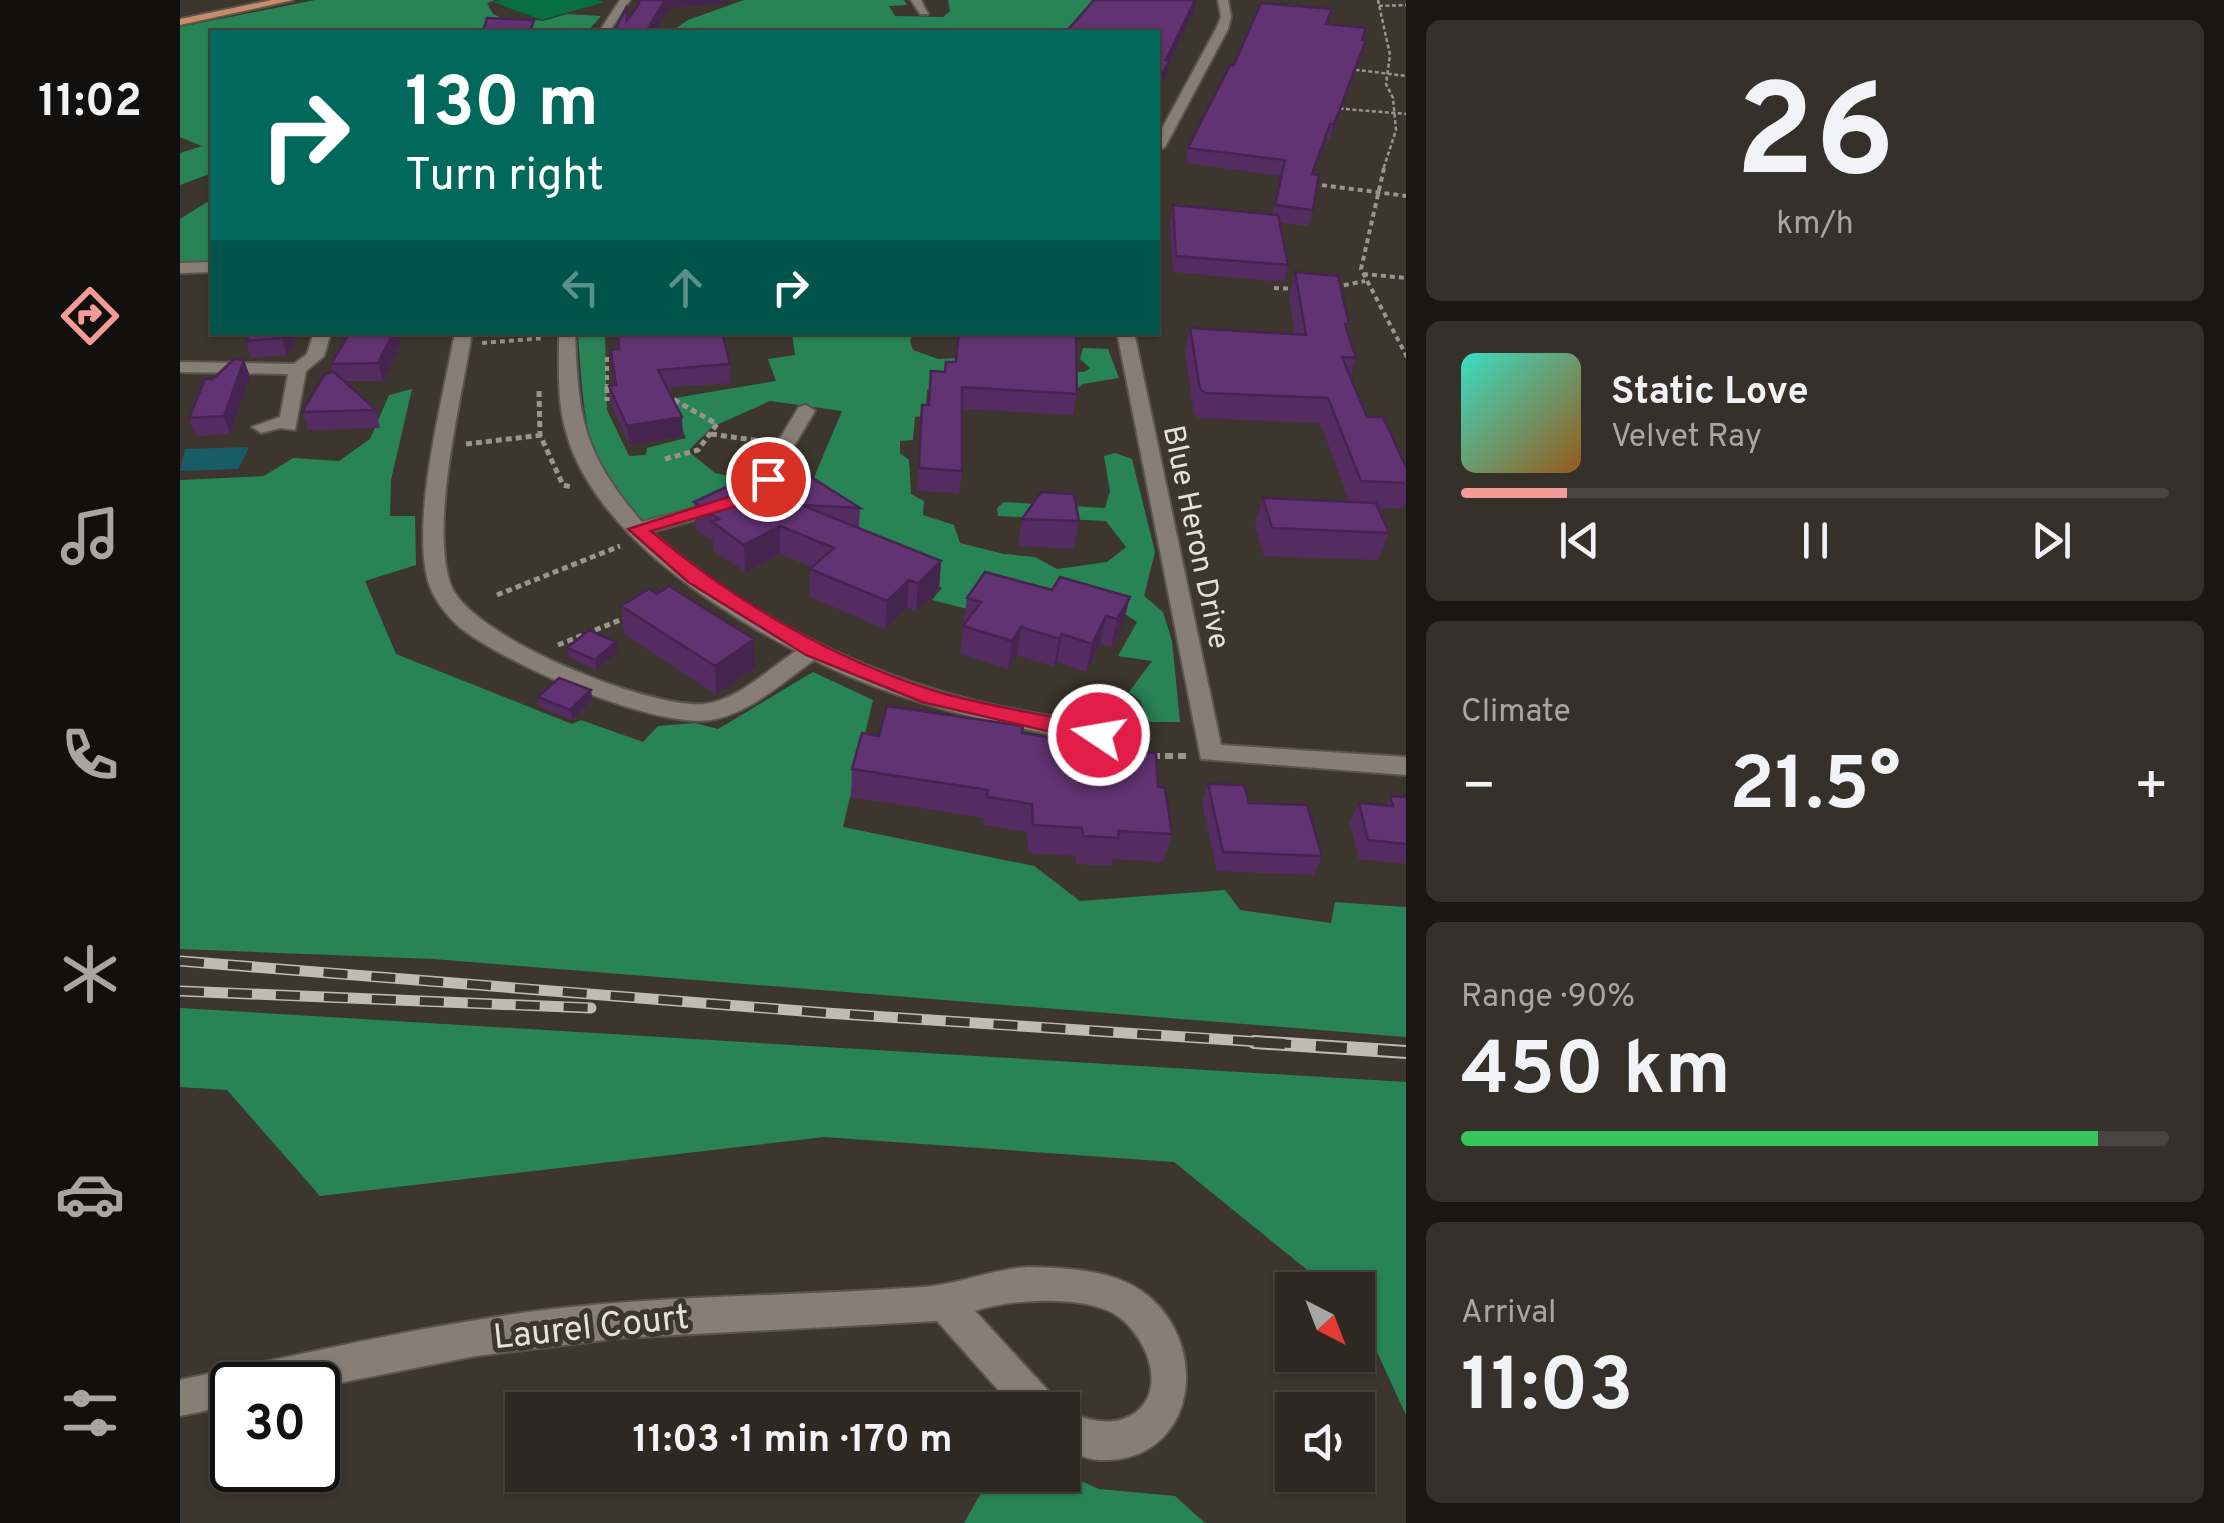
<!DOCTYPE html>
<html lang="en">
<head>
<meta charset="utf-8">
<style>
	body { margin:0; font-family:Overpass,sans-serif; background:#36302a; color:#f1f3f6; height:100vh; display:flex; flex-direction:column; font-size:38px; white-space:nowrap }
	* { box-sizing:border-box; margin:0 }
	p { font-size:32px; color:#a7a6a5 }
	.icon { flex:none; width:55px; height:55px; fill:none; stroke:currentColor; stroke-width:2; stroke-linecap:round; stroke-linejoin:round }
	.map { position:relative; flex:1; overflow:hidden }
	.details { display:flex; flex-direction:column; gap:20px; padding:20px; background:#191613; width:818px }
	.details>* { flex:none }
	.guide { position:absolute; left:30px; top:30px; width:950px; height:305px; border-radius:0px; box-shadow:0 2px 8px #0004,0 0 0 2px #494440; background:#00695c; color:#fff; overflow:hidden }
	.needle { width:65px; rotate:138deg }
	.fabs { position:absolute; left:1095px; top:1272px; display:grid; gap:20px }
	.fabs a { display:grid; place-items:center; width:100px; height:100px; border-radius:0px; background:#2e2822; box-shadow:0 2px 8px #0004,0 0 0 2px #494440; font-size:50px }
	.speed { position:absolute; left:30px; top:1362px; display:flex; gap:20px; font-size:50px; font-weight:700; text-align:center }
	.speed>* { display:grid; place-content:center; width:130px; height:130px; border-radius:50%; background:#2e2822; box-shadow:0 2px 8px #0004,0 0 0 2px #494440; line-height:1 }
	.speed .limit { border:5px solid #111; border-radius:15px; background:#fff; color:#111 }
	.pin { position:absolute; display:grid; place-items:center; width:85px; height:85px; color:#fff; margin:-42px; border:5px solid #fff; border-radius:50%; box-shadow:0 2px 10px #0007 }
	.me { position:absolute; width:110px; margin:-55px; rotate:282deg; stroke-linejoin:round; filter:drop-shadow(0 0 8px #0008) }
	.turn { display:flex; align-items:center; gap:35px; height:210px; padding:0 30px; font-size:45px }
	.turn .icon { width:130px; height:130px; stroke-width:2.5 }
	.turn b { display:block; font-size:70px; line-height:85px }
	.lanes { display:flex; align-items:center; height:95px; padding:0 30px; background:#0003; justify-content:center; gap:50px; direction:ltr }
	.lanes .off { opacity:.35 }
	.big { font-size:75px; font-weight:700; line-height:1.1 }
	.details .widget { flex:1; display:flex; flex-direction:column; justify-content:center; gap:15px; min-width:0; padding:0 35px; border-radius:15px; background:#36302a }
	.details .dial { align-items:center; gap:0 }
	.dial b { font-size:130px; line-height:1 }
	.song { display:flex; align-items:center; gap:30px }
	.cover { width:120px; height:120px; border-radius:15px; background:linear-gradient(135deg,hsl(170 70% 55%),hsl(30 70% 35%)) }
	.played { height:10px; border-radius:5px; background:linear-gradient(90deg,#f59b96 15%,#494440 15%) }
	.keys { display:flex; justify-content:space-around; direction:ltr }
	.heat { display:flex; justify-content:space-between; align-items:center; font-size:55px; direction:ltr }
	.charge { height:15px; border-radius:8px; background:linear-gradient(90deg,#34c759 90%,#494440 0) }
	.trip { position:absolute; left:325px; top:1392px; width:575px; height:100px; border-radius:0px; background:#2e2822; box-shadow:0 2px 8px #0004,0 0 0 2px #494440; font-weight:700; line-height:100px; text-align:center }
	main { display:flex; flex:1; min-height:0 }
	.menu { display:flex; flex-direction:column; width:180px; justify-content:space-around; align-items:center; background:#12100e; color:#a7a6a5 }
	.menu .icon { width:70px; height:70px }
	.menu .on { color:#f59b96 }
	.menu b { font-size:45px; color:#f1f3f6 }
	.map>svg:first-child { display:block }
	.green { fill:#077043 }
	.forest { fill:#288455 }
	.water { fill:#185c68 }
	.lines { fill:none; stroke-linecap:round; stroke-linejoin:round }
	.minor-casing { stroke:#5a554d; stroke-width:4 }
	.major-casing { stroke:#5a554d; stroke-width:4 }
	.path-far3 { stroke:#9a948d; stroke-width:2.5; stroke-dasharray:4 2.5; stroke-linecap:butt }
	.path-far2 { stroke:#9a948d; stroke-width:4; stroke-dasharray:5 4; stroke-linecap:butt }
	.path-far1 { stroke:#9a948d; stroke-width:5; stroke-dasharray:6 4; stroke-linecap:butt }
	.path { stroke:#9a948d; stroke-width:6; stroke-dasharray:8 5; stroke-linecap:butt }
	.minor { fill:#877f76; fill-rule:evenodd }
	.major { fill:#c78c69; fill-rule:evenodd }
	.rail-far1-casing { stroke:#c0bbb5; stroke-width:11 }
	.rail-casing { stroke:#c0bbb5; stroke-width:14 }
	.rail-far1 { stroke:#3d362e; stroke-width:8; stroke-dasharray:24; stroke-linecap:butt }
	.rail { stroke:#3d362e; stroke-width:10; stroke-dasharray:31; stroke-linecap:butt }
	.wall { fill:#542c62 }
	.shaded-wall { fill:#452450 }
	.building { fill:#623372; stroke:#452450; stroke-width:2.5 }
	.route { fill:#e11d48; stroke:#92132f; stroke-width:2.5 }
	.labels { text-anchor:middle; stroke-width:10; stroke-linejoin:round; paint-order:stroke }
	.street-label { font-size:30px; fill:#e6e1dc; stroke:#3d362e }
	.near-street-label { font-size:35px; fill:#e6e1dc; stroke:#3d362e }
</style>
</head>
<body>
<main>
<nav class="menu">
<b>11:02</b>
<svg class="icon on" aria-label="directions" viewBox="0 0 24 24"><path d="M12 3l9 9-9 9-9-9zM9 14v-3h6M13 9l2 2-2 2"/></svg>
<svg class="icon" aria-label="music" viewBox="0 0 24 24"><path d="M9 18V5l10-2v13"/><circle cx="6" cy="18" r="3"/><circle cx="16" cy="16" r="3"/></svg>
<svg class="icon" aria-label="phone" viewBox="0 0 24 24"><path d="M5 4h4l2 5-3 2q2 4 5 5l2-3 5 2v4C11 20 4 13 5 4z"/></svg>
<svg class="icon" aria-label="climate" viewBox="0 0 24 24"><path d="M12 3v18M4 7l16 10M4 17L20 7"/></svg>
<svg class="icon" aria-label="car" viewBox="0 0 24 24"><path d="M5 17H2v-5l4-1 3-4h7l3 4 3 1v5h-3M9 17h6M6 11h13"/><circle cx="7" cy="17" r="2"/><circle cx="17" cy="17" r="2"/></svg>
<svg class="icon" aria-label="filters" viewBox="0 0 24 24"><path d="M4 7h16M4 17h16"/><circle cx="9" cy="7" r="2"/><circle cx="15" cy="17" r="2"/></svg>
</nav>
<div class="map">
<svg width="1227" height="1523" viewBox="0 0 1227 1523">
	<rect width="100%" height="100%" fill="#3d362e"/>
	<path class="green" d="M 322,0 L 417,0 L 424,2 L 362,20 L 313,2 Z"/>
	<path class="forest" d="M 135,0 L 315,0 L 307,3 L 313,14 L 331,22 L 339,18 L 363,21 L 387,14 L 421,16 L 407,32 L 32,32 L 32,173 L 0,185 L 0,153 L 22,146 L 0,137 L 0,27 Z
		M 564,0 L 724,0 L 727,5 L 709,6 L 715,16 L 763,17 L 770,11 L 768,0 L 915,0 L 890,32 L 491,32 L 508,20 Z
		M 32,199 L 32,264 L 0,265 L 0,219 Z
		M 411,332 L 425,335 L 427,410 L 449,456 L 466,455 L 467,448 L 506,438 L 489,399 L 596,381 L 588,359 L 615,355 L 612,333 L 733,333 L 730,341 L 733,350 L 758,359 L 781,358 L 867,371 L 904,372 L 910,368 L 900,359 L 903,348 L 928,349 L 939,378 L 903,384 L 897,389 L 763,382 L 747,390 L 746,405 L 758,414 L 735,417 L 733,440 L 720,441 L 720,453 L 729,460 L 731,494 L 744,501 L 743,515 L 774,525 L 780,543 L 824,554 L 855,557 L 877,569 L 927,562 L 946,547 L 926,521 L 818,516 L 817,508 L 824,502 L 925,508 L 930,491 L 924,456 L 935,453 L 952,459 L 975,552 L 964,596 L 983,612 L 992,641 L 1000,722 L 969,722 L 960,700 L 949,692 L 972,661 L 938,656 L 957,622 L 936,608 L 787,609 L 752,600 L 762,588 L 667,548 L 632,482 L 662,411 L 590,401 L 532,427 L 508,451 L 535,473 L 563,479 L 572,502 L 525,519 L 472,527 C 402,473 405,417 398,336 Z
		M 232,389 L 211,480 L 210,516 L 235,516 L 236,565 L 185,581 L 216,654 L 392,724 L 401,720 L 463,742 L 478,726 L 515,723 L 538,729 L 633,672 L 693,700 L 663,827 L 854,866 L 900,901 L 1045,890 L 1060,910 L 1151,923 L 1155,902 L 1226,907 L 1226,1037 L 253,959 L 0,949 L 0,480 L 84,476 L 113,458 L 159,461 L 190,439 L 209,395 Z
		M 0,1008 L 1226,1082 L 1226,1415 L 1178,1311 L 1178,1290 L 1152,1290 L 994,1162 L 644,1137 L 140,1196 L 47,1090 L 0,1087 Z
		M 883,1473 L 919,1489 L 995,1496 L 1025,1523 L 784,1523 L 811,1475 Z"/>
	<path class="water" d="M 69,447 L 58,469 L 0,471 L 5,449 Z"/>
	<g class="lines">
		<defs>
			<path id="minor" d="M 440,0 L 450,0 L 429,32 L 419,32 Z
				M 731,0 L 741,0 L 748,14 L 740,14 Z
				M 1038,0 L 1048,0 L 1051,17 L 1048,29 L 985,147 L 978,151 L 978,136 L 1036,29 L 1041,17 Z
				M 32,262 L 32,272 L 0,273 L 0,263 Z
				M 134,332 L 151,332 L 144,356 L 126,371 L 115,430 L 100,428 L 81,433 L 72,427 L 100,417 L 108,374 L 0,372 L 0,362 L 114,364 L 127,354 Z
				M 275,332 L 292,332 C 282,398 250,520 270,583 C 288,637 470,709 524,704 C 557,701 590,668 616,651 C 531,607 413,530 386,432 C 377,400 379,366 379,332 L 395,332 C 398,420 404,454 462,522 L 532,503 L 572,484 L 619,407 L 626,405 L 635,411 L 586,492 L 546,511 L 472,532 C 564,613 675,671 795,701 C 847,714 901,719 953,734 L 956,740 L 953,746 C 935,751 911,742 892,739 C 804,721 715,701 634,660 C 603,682 569,714 530,720 C 474,729 320,662 277,625 C 265,614 252,596 248,581 C 231,516 263,400 275,332 Z
				M 937,332 L 954,332 L 1041,745 L 1227,757 L 1227,775 L 1021,759 Z
				M 848,1267 C 884,1268 929,1269 960,1290 C 1033,1339 1019,1464 919,1460 C 907,1459 894,1453 882,1449 L 882,1411 C 902,1417 923,1426 943,1419 C 994,1400 968,1333 933,1313 C 900,1295 829,1299 795,1311 L 874,1397 L 880,1410 L 836,1410 L 757,1321 L 441,1338 L 296,1356 L 138,1387 L 52,1385 L 52,1405 L 0,1416 L 0,1380 C 123,1354 247,1324 373,1309 C 496,1295 620,1296 744,1287 C 780,1284 812,1269 848,1267 Z"/>
			<path id="major" d="M 92,0 L 113,0 L 0,25 L 0,19 Z"/>
		</defs>
		<use href="#minor" class="minor-casing"/>
		<use href="#major" class="major-casing"/>
		<path class="path-far3" d="M 1198,0 L 1210,55 L 1206,84 L 1213,98 L 1216,130 L 1203,170
			M 1199,6 L 1227,5
			M 1169,69 L 1227,76
			M 1153,108 L 1227,114"/>
		<path class="path-far2" d="M 1204,168 L 1181,269 L 1227,357
			M 1133,184 L 1227,196
			M 1183,274 L 1227,278
			M 1155,287 L 1185,281
			M 1094,288 L 1117,289
			M 302,343 L 364,338
			M 427,357 L 427,390"/>
		<path class="path-far1" d="M 427,387 L 427,401
			M 359,391 L 360,435 L 383,485 L 392,487
			M 531,434 L 580,441
			M 286,444 L 363,435
			M 485,459 L 518,450 L 537,424 L 489,397
			M 317,595 L 440,546
			M 378,645 L 450,616"/>
		<path class="path" d="M 972,756 L 1009,756"/>
		<use href="#minor" class="minor"/>
		<use href="#major" class="major"/>
		<defs>
			<path id="rail-far1" d="M 0,961 L 646,1013 L 1111,1044
				M 0,991 L 411,1008"/>
			<path id="rail" d="M 1074,1042 L 1227,1052"/>
		</defs>
		<use href="#rail-far1" class="rail-far1-casing"/>
		<use href="#rail" class="rail-casing"/>
		<use href="#rail-far1" class="rail-far1"/>
		<use href="#rail" class="rail"/>
	</g>
	<path class="wall" d="M 1148,24 L 1186,28 L 1182,54 L 1150,139 L 1146,138 L 1133,174 L 1133,210 L 1128,226 L 1099,222 L 1108,265 L 1104,282 L 993,272 L 990,221 L 993,205 L 1092,214 L 1101,176 L 1005,163 L 1008,148 L 1054,65 Z
		M 1115,272 L 1169,324 L 1167,331 L 1176,358 L 1170,376 L 1187,417 L 1227,469 L 1227,500 L 1223,509 L 1198,508 L 1209,533 L 1198,560 L 1084,556 L 1075,526 L 1083,498 L 1170,502 L 1140,423 L 1019,418 L 1014,414 L 1005,351 L 1010,328 L 1115,334 L 1109,296 Z
		M 120,332 L 107,355 L 71,358 L 66,341 Z
		M 170,332 L 218,332 L 221,345 L 203,381 L 164,381 L 196,410 L 200,428 L 128,430 L 122,412 L 154,372 L 151,364 Z
		M 438,332 L 598,332 L 598,334 L 544,338 L 550,364 L 551,383 L 487,388 L 503,436 L 449,445 L 431,405 L 429,386 L 435,385 L 439,349 Z
		M 64,360 L 70,377 L 50,434 L 16,436 L 9,418 L 33,379 Z
		M 751,371 L 897,394 L 893,415 L 782,409 L 782,471 L 779,493 L 737,491 L 742,405 L 749,405 Z
		M 514,502 L 680,508 L 679,528 L 761,561 L 759,589 L 736,611 L 727,607 L 705,629 L 630,597 L 630,569 L 632,567 L 600,554 L 565,572 L 533,550 L 533,541 L 516,529 Z
		M 842,519 L 899,521 L 894,549 L 838,546 Z
		M 872,590 L 950,597 L 943,624 L 931,647 L 920,644 L 906,672 L 877,662 L 874,667 L 837,655 L 828,669 L 780,654 L 787,598 Z
		M 477,594 L 575,667 L 536,694 L 444,634 L 441,606 Z
		M 387,648 L 438,651 L 416,670 L 389,657 Z
		M 411,690 L 412,700 L 392,720 L 360,707 L 358,697 Z
		M 842,733 L 921,750 L 978,787 L 992,834 L 983,862 L 933,859 L 932,866 L 896,864 L 896,856 L 848,853 L 847,832 L 803,825 L 804,818 L 671,797 L 672,769 L 699,736 Z
		M 1028,784 L 1069,803 L 1142,856 L 1134,875 L 1037,871 L 1022,803 Z
		M 1210,796 L 1227,797 L 1227,864 L 1179,859 L 1170,823 L 1179,803 L 1205,806 Z"/>
	<path class="shaded-wall" d="M 485,0 L 549,0 L 549,3 L 489,8 L 475,32 L 466,32 Z
		M 1015,0 L 1015,9 L 989,63 L 987,74 L 978,90 L 978,80 Z
		M 1186,40 L 1182,54 L 1150,139 L 1154,124 Z
		M 105,332 L 120,332 L 107,355 L 102,338 Z
		M 214,332 L 218,332 L 221,345 L 203,381 L 198,363 Z
		M 64,360 L 70,377 L 50,434 L 44,416 Z
		M 502,417 L 503,436 L 449,445 L 447,426 Z
		M 600,526 L 600,554 L 565,572 L 564,545 Z
		M 761,561 L 759,589 L 736,611 L 738,584 Z
		M 729,580 L 727,607 L 705,629 L 707,601 Z
		M 950,597 L 943,624 L 931,647 L 937,619 Z
		M 926,616 L 920,644 L 906,672 L 912,644 Z
		M 841,627 L 837,655 L 828,669 L 832,641 Z
		M 882,634 L 877,662 L 874,667 L 879,639 Z
		M 574,639 L 575,667 L 536,694 L 535,666 Z
		M 436,642 L 438,651 L 416,670 L 415,660 Z
		M 411,690 L 412,700 L 392,720 L 390,710 Z"/>
	<path class="building" d="M 460,0 L 485,0 L 466,32 L 434,32 L 446,8 L 447,20 L 458,6 Z
		M 914,0 L 1015,0 L 986,60 L 990,60 L 978,80 L 978,32 L 886,32 Z
		M 1081,3 L 1152,9 L 1146,24 L 1186,28 L 1182,40 L 1186,40 L 1154,124 L 1150,124 L 1132,174 L 1139,175 L 1133,210 L 1095,205 L 1105,160 L 1008,148 L 1050,65 L 1054,65 Z
		M 307,18 L 354,20 L 350,32 L 303,32 Z
		M 993,205 L 1098,215 L 1108,265 L 996,256 Z
		M 1115,272 L 1158,276 L 1169,324 L 1165,324 L 1176,358 L 1162,357 L 1187,417 L 1203,417 L 1227,469 L 1227,483 L 1181,481 L 1148,398 L 1025,393 L 1020,389 L 1010,328 L 1126,335 Z
		M 71,332 L 105,332 L 102,338 L 66,341 Z
		M 170,332 L 214,332 L 198,363 L 151,364 Z
		M 438,332 L 542,332 L 550,364 L 478,370 L 502,417 L 447,426 L 429,386 L 436,385 L 431,350 L 439,349 Z
		M 779,332 L 896,332 L 897,394 L 782,387 L 782,471 L 739,468 L 742,405 L 749,405 L 751,371 L 765,372 L 766,362 L 776,362 Z
		M 54,359 L 64,360 L 44,416 L 9,418 L 25,379 L 33,379 Z
		M 153,371 L 196,410 L 122,412 L 144,375 Z
		M 604,460 L 680,508 L 621,505 L 761,561 L 738,584 L 729,580 L 707,601 L 630,569 L 654,548 L 600,526 L 564,545 L 532,522 L 539,519 L 514,502 Z
		M 861,492 L 894,494 L 899,521 L 842,519 Z
		M 1083,498 L 1196,503 L 1209,533 L 1092,528 Z
		M 805,572 L 872,590 L 880,577 L 950,597 L 937,619 L 926,616 L 912,644 L 882,634 L 879,639 L 841,627 L 832,641 L 783,626 L 801,602 L 787,598 Z
		M 489,586 L 574,639 L 535,666 L 441,606 L 469,589 L 477,594 Z
		M 409,630 L 436,642 L 415,660 L 387,648 Z
		M 379,678 L 411,690 L 390,710 L 358,697 Z
		M 707,706 L 843,726 L 842,733 L 920,746 L 921,750 L 976,753 L 978,787 L 985,788 L 992,834 L 938,831 L 939,838 L 903,836 L 902,828 L 853,825 L 852,804 L 807,797 L 808,790 L 672,769 L 682,733 L 699,736 Z
		M 1028,784 L 1064,785 L 1069,803 L 1127,805 L 1142,856 L 1043,852 Z
		M 1210,796 L 1227,797 L 1227,844 L 1188,840 L 1179,803 L 1213,806 Z"/>
	<path class="route" d="M 588,474 L 597,479 L 571,502 L 471,531 C 554,601 652,659 755,691 C 811,708 871,714 927,730 L 930,735 L 927,741 L 919,743 L 742,702 L 626,655 L 508,582 L 448,529 L 558,494 Z"/>
	<g class="labels">
		<g class="street-label">
			<text transform="translate(1017 537) rotate(78)" y="10">Blue Heron Drive</text>
		</g>
		<g class="near-street-label">
			<text transform="translate(411 1326) rotate(-6)" y="12">Laurel Court</text>
		</g>
	</g>
</svg>
<div class="fabs">
<a><svg class="needle" viewBox="-14 -14 28 28"><path d="M0-13l5 13h-10z" fill="#e53935"/><path d="M0 13l5-13h-10z" fill="#a7a6a5"/></svg></a>
<a><svg class="icon" aria-label="sound" viewBox="0 0 24 24"><path d="M4 9h4l5-4v14l-5-4H4zM17 9q2 3 0 6"/></svg></a>
</div>
<div class="speed"><div class="limit">30</div></div>
<div class="pin" style="left:588px;top:479px;background:#d93025"><svg class="icon" aria-label="arrive" viewBox="0 0 24 24"><path d="M6 21V4h12l-3 4 3 4H6"/></svg></div>
<svg class="me" style="left:919px;top:735px" viewBox="-20 -20 40 40"><circle r="17" fill="#e11d48" stroke="#fff" stroke-width="3"/><path d="M0-11L8 9 0 5-8 9z" fill="#fff"/></svg>
<div class="trip">11:03 · 1 min · 170 m</div>
<div class="guide">
<div class="turn"><svg class="icon" aria-label="right" viewBox="0 0 24 24"><path d="M7 20v-9h11M14 6l5 5-5 5"/></svg><div><b>130 m</b>Turn right</div></div>
<div class="lanes"><svg class="icon off" aria-label="left" viewBox="0 0 24 24"><path d="M17 20v-9H6M10 6l-5 5 5 5"/></svg><svg class="icon off" aria-label="ahead" viewBox="0 0 24 24"><path d="M12 20V5M6 11l6-6 6 6"/></svg><svg class="icon" aria-label="right" viewBox="0 0 24 24"><path d="M7 20v-9h11M14 6l5 5-5 5"/></svg></div>
</div>
</div>
<section class="details">
<div class="widget dial"><b>26</b><p>km/h</p></div>
<div class="widget">
<div class="song"><i class="cover"></i><div><b>Static Love</b><p>Velvet Ray</p></div></div>
<div class="played"></div>
<div class="keys"><svg class="icon" aria-label="previous" viewBox="0 0 24 24"><path d="M18 5L8 12l10 7zM5 5v14"/></svg><svg class="icon" aria-label="pause" viewBox="0 0 24 24"><path d="M8 5v14M16 5v14"/></svg><svg class="icon" aria-label="next" viewBox="0 0 24 24"><path d="M6 5l10 7-10 7zM19 5v14"/></svg></div>
</div>
<div class="widget"><p>Climate</p>
<div class="heat"><a>−</a><b class="big">21.5°</b><a>+</a></div>
</div>
<div class="widget"><p>Range · 90%</p><b class="big">450 km</b><div class="charge"></div></div>
<div class="widget"><p>Arrival</p><b class="big">11:03</b></div>
</section>
</main>
</body>
</html>
